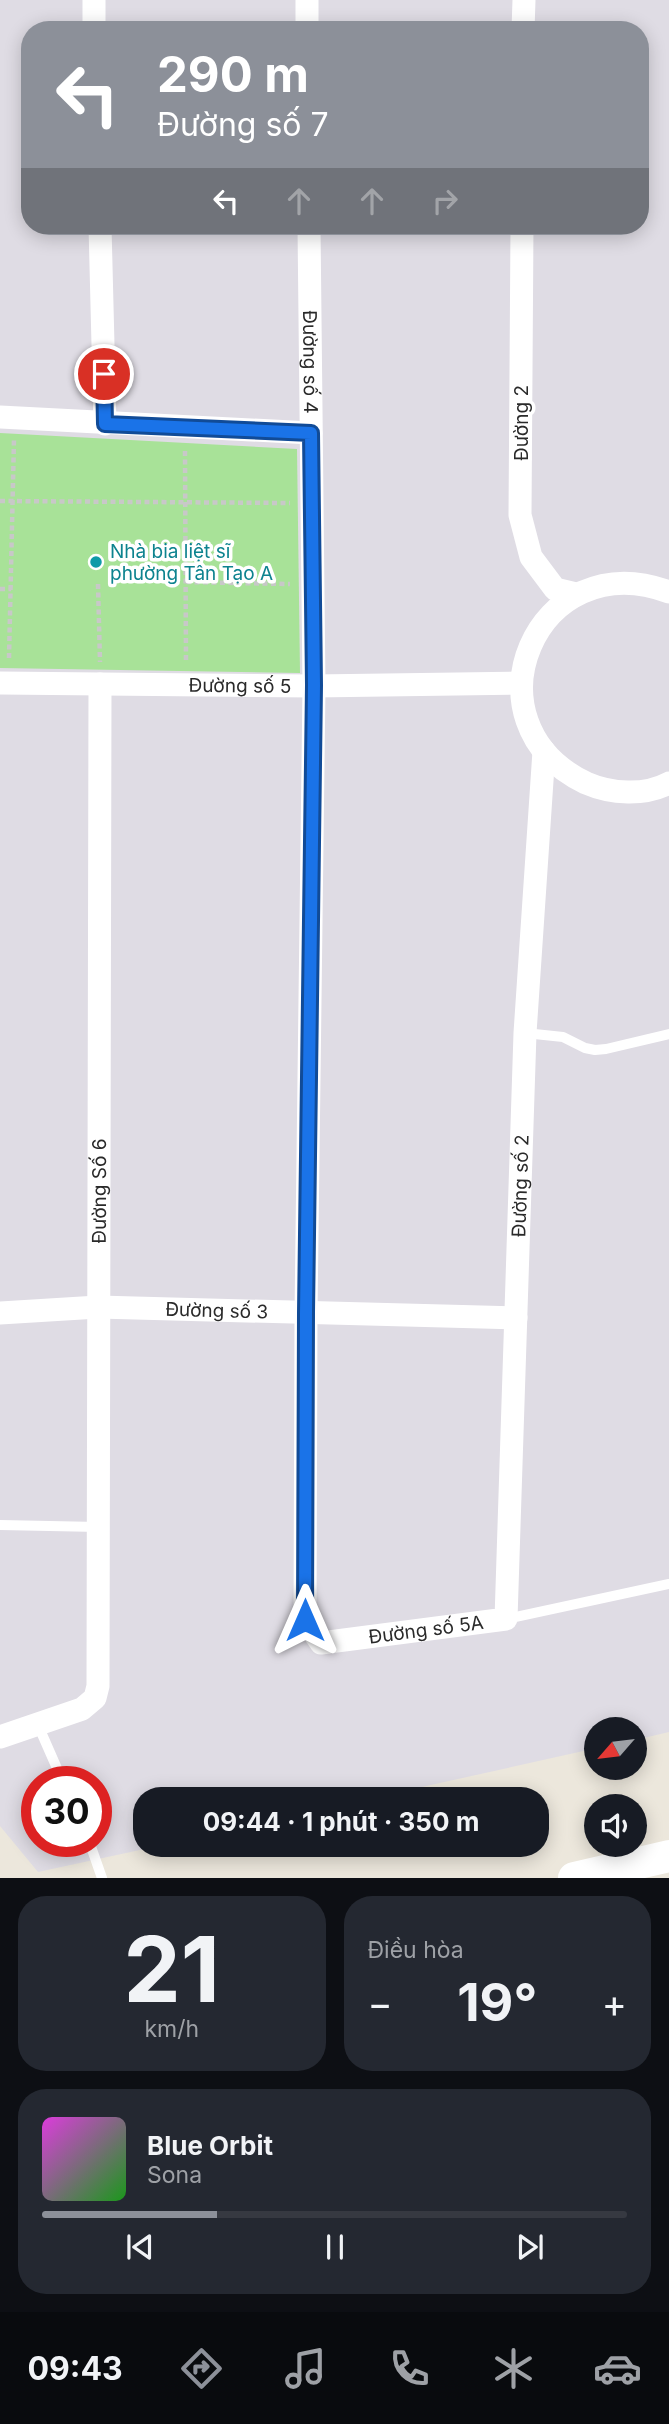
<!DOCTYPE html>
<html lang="vi">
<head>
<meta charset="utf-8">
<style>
	body { margin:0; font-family:Inter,sans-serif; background:#242831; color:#f1f3f6; height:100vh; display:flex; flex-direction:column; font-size:26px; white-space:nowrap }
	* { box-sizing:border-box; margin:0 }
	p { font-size:23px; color:#9ea1a6 }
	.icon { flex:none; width:38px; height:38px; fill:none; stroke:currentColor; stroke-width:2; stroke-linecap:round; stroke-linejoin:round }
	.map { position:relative; height:1878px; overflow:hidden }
	.panel { display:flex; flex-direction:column; gap:18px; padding:18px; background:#0d0f14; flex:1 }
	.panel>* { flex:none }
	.top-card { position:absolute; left:21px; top:21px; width:628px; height:214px; border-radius:28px; box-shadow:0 4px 18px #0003; background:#8c9099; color:#fff; overflow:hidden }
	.needle { width:46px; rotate:242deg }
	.controls { position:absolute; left:584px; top:1717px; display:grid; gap:14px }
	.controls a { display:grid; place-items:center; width:63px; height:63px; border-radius:50%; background:#171b24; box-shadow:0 4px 18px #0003; font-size:35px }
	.speed { position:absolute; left:21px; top:1766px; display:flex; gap:14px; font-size:35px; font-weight:700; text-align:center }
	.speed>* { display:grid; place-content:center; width:91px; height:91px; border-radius:50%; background:#171b24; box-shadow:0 4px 18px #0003; line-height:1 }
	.speed .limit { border:10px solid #d22; background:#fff; color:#111 }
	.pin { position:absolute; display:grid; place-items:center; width:60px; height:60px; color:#fff; margin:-30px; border:4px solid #fff; border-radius:50%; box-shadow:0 2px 7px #0007 }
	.me { position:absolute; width:77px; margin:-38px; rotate:0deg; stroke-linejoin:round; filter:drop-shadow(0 0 5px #0008) }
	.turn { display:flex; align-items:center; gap:24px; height:147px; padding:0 21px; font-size:32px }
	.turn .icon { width:91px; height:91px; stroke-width:2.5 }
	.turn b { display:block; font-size:49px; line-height:60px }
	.lanes { display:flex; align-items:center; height:66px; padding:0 21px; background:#0003; justify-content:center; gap:35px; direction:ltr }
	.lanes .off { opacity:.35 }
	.big { font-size:52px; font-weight:700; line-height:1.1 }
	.panel .widget { flex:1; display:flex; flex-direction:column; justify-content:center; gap:10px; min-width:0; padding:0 24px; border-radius:28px; background:#242831 }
	.panel .dial { align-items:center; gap:0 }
	.dial b { font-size:91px; line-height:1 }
	.song { display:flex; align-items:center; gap:21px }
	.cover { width:84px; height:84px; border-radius:10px; background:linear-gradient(135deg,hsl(300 70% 55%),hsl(120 70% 35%)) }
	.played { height:7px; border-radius:4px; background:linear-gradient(90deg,#8c9099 30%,#363941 30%) }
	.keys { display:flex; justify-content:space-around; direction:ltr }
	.heat { display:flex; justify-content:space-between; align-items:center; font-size:38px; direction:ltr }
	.panel .tiles { flex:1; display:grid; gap:18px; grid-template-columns:1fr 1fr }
	.widget:last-child { grid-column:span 2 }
	.trip { position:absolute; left:133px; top:1787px; width:416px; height:70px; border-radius:28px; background:#171b24; box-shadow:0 4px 18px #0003; font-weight:700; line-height:70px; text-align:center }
	.tabs { display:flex; height:112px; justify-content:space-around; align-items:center; background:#090b0e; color:#9ea1a6 }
	.tabs .icon { width:49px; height:49px }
	.tabs .selected { color:#8c9099 }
	.tabs b { font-size:32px; color:#f1f3f6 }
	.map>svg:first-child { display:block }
	.industrial { fill:#dfdce4; fill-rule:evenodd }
	.green { fill:#a8e298 }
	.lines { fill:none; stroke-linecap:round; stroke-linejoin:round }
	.path { stroke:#c8c8c8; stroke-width:4.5; stroke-dasharray:5 3.5; stroke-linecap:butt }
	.lane { stroke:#fff; stroke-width:10 }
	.street { stroke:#fff; stroke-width:23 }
	.secondary { stroke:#fff; stroke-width:32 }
	.route-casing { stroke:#114b97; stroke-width:18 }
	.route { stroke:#1a73e8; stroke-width:12 }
	.culture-dot { fill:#0f9aa8; stroke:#fff; stroke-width:2.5 }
	.labels { text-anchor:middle; stroke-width:7; stroke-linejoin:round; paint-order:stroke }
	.street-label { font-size:19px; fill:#2a2a2a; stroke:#fff }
	.culture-label { font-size:19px; fill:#0d838f; stroke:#fff; text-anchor:start }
</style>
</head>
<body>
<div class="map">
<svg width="669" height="1878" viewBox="0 0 669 1878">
	<rect width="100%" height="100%" fill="#ece7dc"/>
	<path class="industrial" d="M 0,0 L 669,0 L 669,1732 L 635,1740 L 635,1729 L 597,1729 L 597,1748 L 368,1799 L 145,1799 L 145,1844 L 163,1845 L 38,1872 L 0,1826 ZM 30,30 L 640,30 L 640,226 L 30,226 ZM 37,1782 L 96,1782 L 96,1841 L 37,1841 Z"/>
	<path class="green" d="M 0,433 L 297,449 L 300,673 L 0,668 Z"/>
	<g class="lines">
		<path class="path" d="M 185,451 L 186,663
			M 0,501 L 290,503
			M 186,582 L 290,584
			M 98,584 L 100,662
			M 0,589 L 11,589
			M 9,658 L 14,439"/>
		<path class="lane" d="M 525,1033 L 563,1037 L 585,1048 L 595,1050 L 606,1049 L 669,1034
			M 0,1525 L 99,1527
			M 506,1619 L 669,1584
			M 38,1725 L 63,1782
			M 89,1841 L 102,1878"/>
		<g class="street">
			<path d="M 94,0 L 94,30"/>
			<path d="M 307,0 L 307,30"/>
			<path d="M 523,30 L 524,0"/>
			<path d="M 100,226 L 105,424"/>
			<path id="s1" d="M 309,226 L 314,686 L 306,1313 L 305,1620 L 321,1643 L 506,1619 L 525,1033 L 544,751"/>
			<path d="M 522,226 L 520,515 L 531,557 L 555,589 L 576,594"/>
			<path d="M 0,417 L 311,433"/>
			<path d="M 669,592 C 536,542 460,723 586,783 C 611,794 645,796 669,783"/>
			<path id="s2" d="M 0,683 L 314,686 L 521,683"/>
			<path id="s3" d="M 0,1313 L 98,1307 L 516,1318"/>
			<path id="s4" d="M 0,1737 L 82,1709 L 95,1698 L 98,1686 L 100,684"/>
		</g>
		<path class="secondary" d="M 574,1878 L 669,1856"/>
	</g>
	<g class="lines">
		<defs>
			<path id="route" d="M 104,374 L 105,424 L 311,433 L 314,685 L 306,1313 L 305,1620"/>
		</defs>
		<use href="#route" class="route-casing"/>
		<use href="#route" class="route"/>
	</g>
	<circle class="culture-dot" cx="96" cy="562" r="7"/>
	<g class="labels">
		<g class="street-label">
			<text dy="7" stroke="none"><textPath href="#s1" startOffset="136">Đường số 4</textPath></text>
			<text transform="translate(521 423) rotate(-90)" y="7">Đường 2</text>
			<text dy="7" stroke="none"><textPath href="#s2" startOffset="240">Đường số 5</textPath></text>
			<text dy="7" stroke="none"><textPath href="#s1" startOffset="2042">Đường số 2</textPath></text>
			<text dy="7" stroke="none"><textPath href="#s4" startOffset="611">Đường Số 6</textPath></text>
			<text dy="7" stroke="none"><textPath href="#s3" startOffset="217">Đường số 3</textPath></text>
			<text dy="7" stroke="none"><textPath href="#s1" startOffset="1528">Đường số 5A</textPath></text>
		</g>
		<g class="culture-label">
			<text x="110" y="558">Nhà bia liệt sĩ<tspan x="110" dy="22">phường Tân Tạo A</tspan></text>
		</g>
	</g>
</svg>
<div class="controls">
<a><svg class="needle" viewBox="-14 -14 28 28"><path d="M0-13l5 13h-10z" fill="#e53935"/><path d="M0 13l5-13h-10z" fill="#9ea1a6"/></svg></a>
<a><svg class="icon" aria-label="sound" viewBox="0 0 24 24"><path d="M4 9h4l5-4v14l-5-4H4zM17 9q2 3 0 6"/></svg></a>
</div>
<div class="speed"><div class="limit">30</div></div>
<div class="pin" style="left:104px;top:374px;background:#d93025"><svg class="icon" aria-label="arrive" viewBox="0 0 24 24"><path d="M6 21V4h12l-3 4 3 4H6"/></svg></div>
<svg class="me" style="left:305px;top:1620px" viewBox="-20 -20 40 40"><path d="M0-17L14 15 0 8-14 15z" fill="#1a73e8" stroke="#fff" stroke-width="4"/></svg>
<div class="trip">09:44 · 1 phút · 350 m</div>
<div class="top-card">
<div class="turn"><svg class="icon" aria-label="left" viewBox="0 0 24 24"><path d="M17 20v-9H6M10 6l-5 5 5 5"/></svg><div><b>290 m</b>Đường số 7</div></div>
<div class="lanes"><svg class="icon" aria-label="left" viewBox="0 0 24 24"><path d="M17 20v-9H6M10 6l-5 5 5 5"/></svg><svg class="icon off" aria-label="ahead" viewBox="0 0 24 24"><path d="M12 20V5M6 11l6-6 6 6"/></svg><svg class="icon off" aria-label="ahead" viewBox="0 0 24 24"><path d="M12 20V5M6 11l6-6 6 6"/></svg><svg class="icon off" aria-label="right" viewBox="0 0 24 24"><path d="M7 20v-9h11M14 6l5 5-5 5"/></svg></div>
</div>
</div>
<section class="panel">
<div class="tiles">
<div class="widget dial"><b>21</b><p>km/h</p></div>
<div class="widget"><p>Điều hòa</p>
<div class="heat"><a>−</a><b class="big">19°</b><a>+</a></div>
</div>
<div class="widget">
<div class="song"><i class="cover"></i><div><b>Blue Orbit</b><p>Sona</p></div></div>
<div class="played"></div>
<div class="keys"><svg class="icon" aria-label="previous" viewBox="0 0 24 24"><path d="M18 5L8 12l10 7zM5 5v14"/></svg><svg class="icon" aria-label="pause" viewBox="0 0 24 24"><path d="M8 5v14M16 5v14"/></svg><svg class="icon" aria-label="next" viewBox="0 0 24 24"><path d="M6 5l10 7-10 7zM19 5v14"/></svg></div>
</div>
</div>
</section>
<nav class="tabs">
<b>09:43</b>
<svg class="icon selected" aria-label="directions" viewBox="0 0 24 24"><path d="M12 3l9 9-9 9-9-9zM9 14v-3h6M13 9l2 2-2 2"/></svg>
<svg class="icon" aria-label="music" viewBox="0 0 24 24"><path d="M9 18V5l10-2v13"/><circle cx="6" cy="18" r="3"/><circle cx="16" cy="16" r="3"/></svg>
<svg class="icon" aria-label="phone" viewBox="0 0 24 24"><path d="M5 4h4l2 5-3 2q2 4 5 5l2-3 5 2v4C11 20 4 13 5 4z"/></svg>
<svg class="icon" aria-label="climate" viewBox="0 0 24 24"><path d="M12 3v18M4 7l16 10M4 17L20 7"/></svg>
<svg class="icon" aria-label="car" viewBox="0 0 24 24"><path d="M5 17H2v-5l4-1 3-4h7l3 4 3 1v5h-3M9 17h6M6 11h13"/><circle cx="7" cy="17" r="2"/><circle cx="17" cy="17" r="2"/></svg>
</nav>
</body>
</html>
